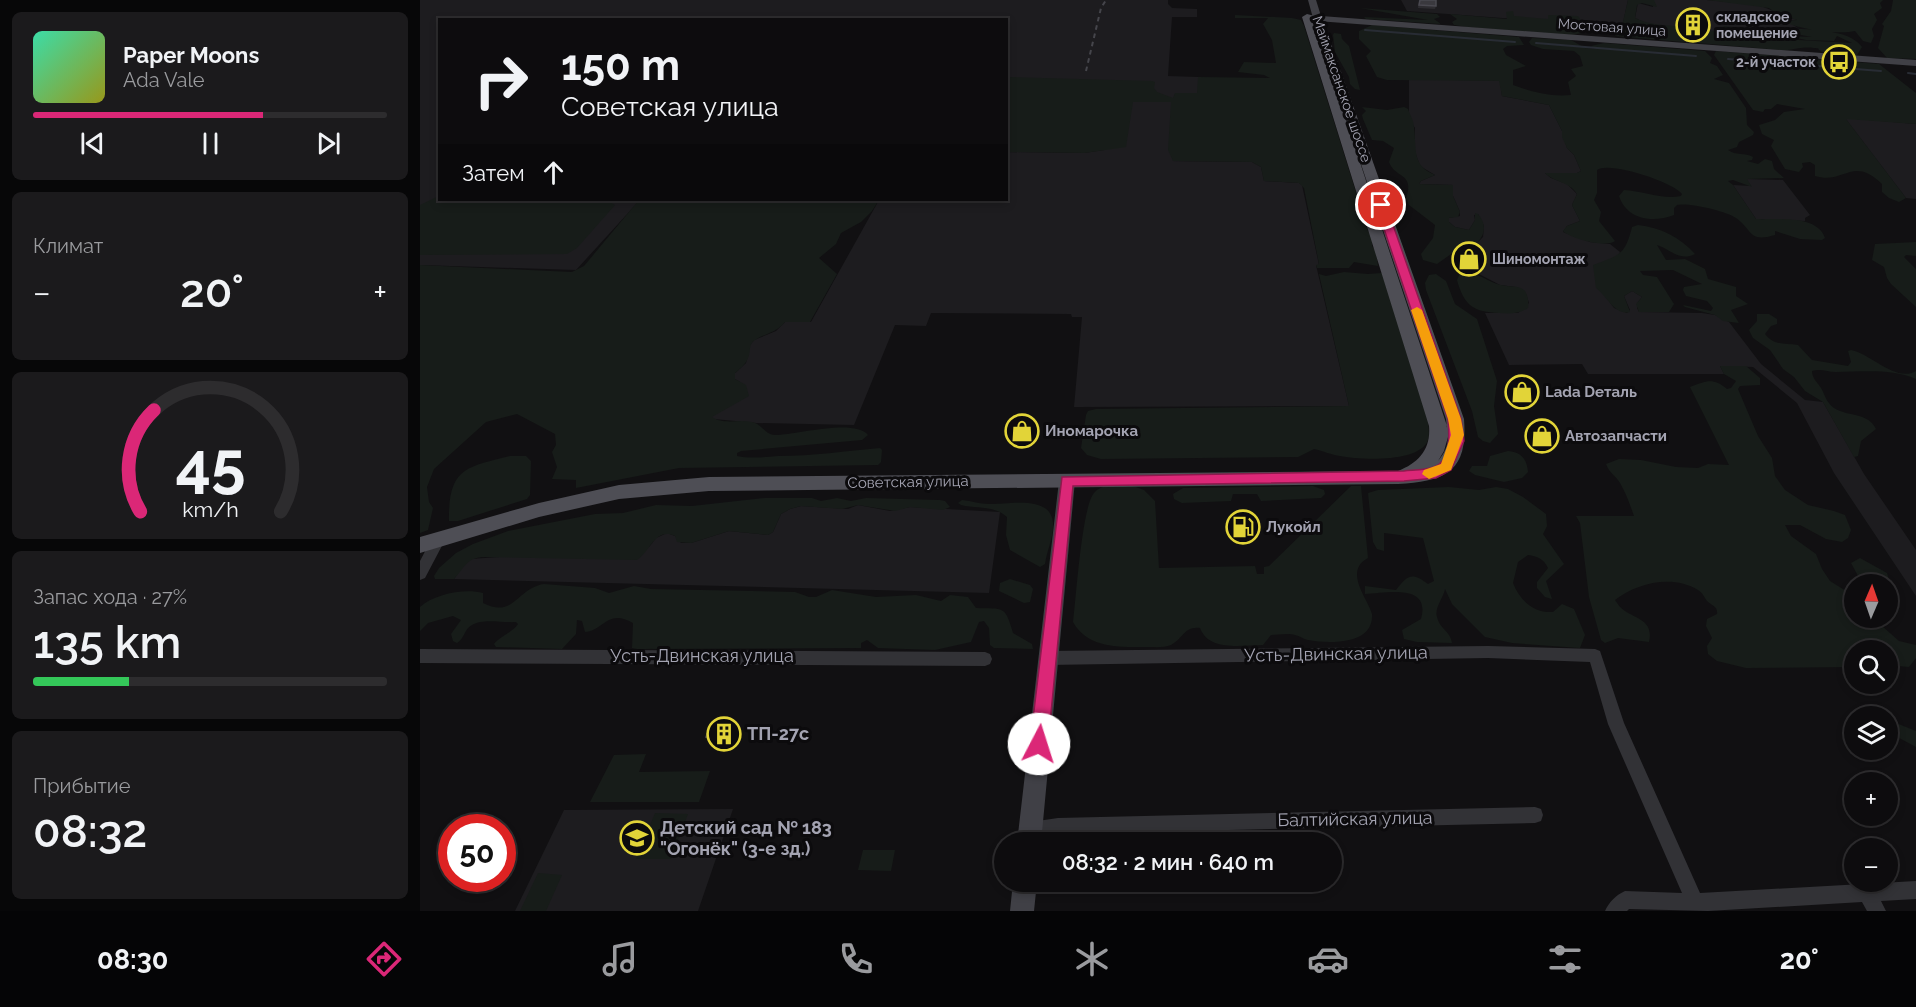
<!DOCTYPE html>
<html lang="ru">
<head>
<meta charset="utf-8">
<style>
	body { margin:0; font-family:Raleway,sans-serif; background:#1b1a1c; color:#f1f3f6; height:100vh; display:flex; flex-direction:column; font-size:22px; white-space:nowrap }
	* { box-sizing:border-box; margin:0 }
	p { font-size:20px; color:#9a9b9e }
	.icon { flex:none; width:33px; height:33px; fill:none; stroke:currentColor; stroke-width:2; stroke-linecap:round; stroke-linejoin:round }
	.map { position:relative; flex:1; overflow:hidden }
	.panel { display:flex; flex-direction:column; gap:12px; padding:12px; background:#070708; width:420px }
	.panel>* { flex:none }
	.top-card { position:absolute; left:18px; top:18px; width:570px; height:183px; border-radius:0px; box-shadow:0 3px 9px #0003,0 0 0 2px #2d2c2e; background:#0d0c0e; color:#f1f3f6; overflow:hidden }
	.needle { width:39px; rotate:2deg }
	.fabs { position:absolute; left:1424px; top:574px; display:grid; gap:12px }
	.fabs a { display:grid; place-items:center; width:54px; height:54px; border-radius:50%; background:#0d0c0e; box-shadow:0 3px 9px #0003,0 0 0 2px #2d2c2e; font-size:30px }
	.speed { position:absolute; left:18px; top:814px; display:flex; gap:12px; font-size:30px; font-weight:700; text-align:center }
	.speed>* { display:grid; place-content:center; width:78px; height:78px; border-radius:50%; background:#0d0c0e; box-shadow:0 3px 9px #0003,0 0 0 2px #2d2c2e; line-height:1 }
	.speed .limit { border:9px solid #d22; background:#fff; color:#111 }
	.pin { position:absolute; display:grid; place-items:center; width:51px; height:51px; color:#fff; margin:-26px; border:3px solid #fff; border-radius:50%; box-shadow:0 2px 6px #0007 }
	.me { position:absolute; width:66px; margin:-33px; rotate:5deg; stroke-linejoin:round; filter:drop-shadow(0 0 4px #0008) }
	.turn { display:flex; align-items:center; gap:21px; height:126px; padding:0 24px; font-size:27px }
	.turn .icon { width:78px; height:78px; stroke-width:2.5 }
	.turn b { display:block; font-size:42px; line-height:51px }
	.then { display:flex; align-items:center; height:57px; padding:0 24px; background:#0003; gap:12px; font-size:22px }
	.big { font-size:45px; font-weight:600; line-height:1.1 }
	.panel .card { flex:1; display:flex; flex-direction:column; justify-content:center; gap:9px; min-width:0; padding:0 21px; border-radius:9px; background:#1b1a1c }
	.panel .dial { align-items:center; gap:0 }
	.dial svg { height:156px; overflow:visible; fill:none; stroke:#2d2c2e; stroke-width:7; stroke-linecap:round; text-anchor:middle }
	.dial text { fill:#f1f3f6; stroke:none }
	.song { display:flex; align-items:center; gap:18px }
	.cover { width:72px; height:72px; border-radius:9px; background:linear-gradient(135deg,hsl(160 70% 55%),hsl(60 70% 35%)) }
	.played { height:6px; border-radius:3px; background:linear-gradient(90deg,#db2777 65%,#2d2c2e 65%) }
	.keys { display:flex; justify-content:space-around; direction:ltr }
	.heat { display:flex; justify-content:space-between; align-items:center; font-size:33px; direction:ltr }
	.charge { height:9px; border-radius:4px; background:linear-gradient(90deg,#34c759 27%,#2d2c2e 0) }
	.trip { position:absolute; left:574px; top:832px; width:348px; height:60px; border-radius:30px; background:#0d0c0e; box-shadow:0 3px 9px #0003,0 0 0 2px #2d2c2e; font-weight:600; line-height:60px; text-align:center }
	.dock { display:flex; height:96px; justify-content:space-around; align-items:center; background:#050506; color:#9a9b9e }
	.dock .icon { width:42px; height:42px }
	.dock .active { color:#db2777 }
	.dock b { font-size:27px; color:#f1f3f6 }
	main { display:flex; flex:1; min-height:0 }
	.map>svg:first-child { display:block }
	.built { fill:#1d1c1f }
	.green { fill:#171c19 }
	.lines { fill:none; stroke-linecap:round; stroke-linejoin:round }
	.stream { stroke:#282c34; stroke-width:2 }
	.street { fill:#323236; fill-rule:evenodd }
	.secondary { fill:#404046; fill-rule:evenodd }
	.primary { fill:#4e4e55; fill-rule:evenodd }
	.rail { stroke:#45454b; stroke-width:2; stroke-dasharray:4.5 4; stroke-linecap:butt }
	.wall { fill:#2d2c30 }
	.shaded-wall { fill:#1c1b1e }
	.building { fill:#3a393e; stroke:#4a4950; stroke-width:1.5 }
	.route { fill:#db2777; stroke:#8e194d; stroke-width:1.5 }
	.slow { fill:#f59e0b }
	.labels { text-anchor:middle; stroke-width:6; stroke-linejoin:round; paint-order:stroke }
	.far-poi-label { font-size:14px; font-weight:bold; fill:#a3a3b1; stroke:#0c0b0d; text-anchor:start }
	.far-street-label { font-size:14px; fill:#a3a3b1; stroke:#0c0b0d }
	.poi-label { font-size:15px; font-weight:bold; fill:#a3a3b1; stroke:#0c0b0d; text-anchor:start }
	.street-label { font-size:15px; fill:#a3a3b1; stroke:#0c0b0d }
	.near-street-label { font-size:18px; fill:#a3a3b1; stroke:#0c0b0d }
	.near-poi-label { font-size:18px; font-weight:bold; fill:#a3a3b1; stroke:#0c0b0d; text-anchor:start }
</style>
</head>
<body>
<main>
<section class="panel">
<div class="card">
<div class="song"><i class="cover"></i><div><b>Paper Moons</b><p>Ada Vale</p></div></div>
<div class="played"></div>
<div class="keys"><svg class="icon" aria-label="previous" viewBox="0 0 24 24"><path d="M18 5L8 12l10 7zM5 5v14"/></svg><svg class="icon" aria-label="pause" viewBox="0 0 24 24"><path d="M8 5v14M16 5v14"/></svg><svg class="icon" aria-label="next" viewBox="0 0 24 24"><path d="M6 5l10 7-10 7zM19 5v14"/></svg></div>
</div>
<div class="card"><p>Климат</p>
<div class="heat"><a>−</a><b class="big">20°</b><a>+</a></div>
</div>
<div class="card dial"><svg viewBox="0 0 100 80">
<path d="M14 69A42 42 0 1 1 86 69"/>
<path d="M14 69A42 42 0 0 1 21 17" stroke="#db2777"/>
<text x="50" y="56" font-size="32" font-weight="700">45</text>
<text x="50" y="72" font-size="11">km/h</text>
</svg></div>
<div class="card"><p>Запас хода · 27%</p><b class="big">135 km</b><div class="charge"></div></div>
<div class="card"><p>Прибытие</p><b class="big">08:32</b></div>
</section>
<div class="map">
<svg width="1496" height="911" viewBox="0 0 1496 911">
	<rect width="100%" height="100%" fill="#111012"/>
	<path class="built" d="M 0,0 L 748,0 L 748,4 L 752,8 L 777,9 L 777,17 L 752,17 L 748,76 L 778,77 L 779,90 L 777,93 L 755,94 L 752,102 L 753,161 L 832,162 L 841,167 L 844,181 L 879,183 L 882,185 L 899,265 L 896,265 L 929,406 L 654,407 L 662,317 L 652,317 L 651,314 L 511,313 L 506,326 L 475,325 L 434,425 L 336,423 L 294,419 L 291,417 L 294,414 L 310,406 L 320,382 L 315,379 L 315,373 L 326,363 L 330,345 L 334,340 L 356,331 L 365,322 L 391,322 L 459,200 L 586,200 L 587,152 L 664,153 L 684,150 L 587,100 L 586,20 L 20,20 L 20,200 L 220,200 L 156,270 L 0,265 Z
		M 981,0 L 1208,0 L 1202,27 L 987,11 Z
		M 1234,0 L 1287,0 L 1338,5 L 1377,20 L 1362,21 L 1372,24 L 1379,29 L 1344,29 L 1347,30 L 1331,28 L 1331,30 L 1326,30 L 1318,27 L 1302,28 L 1304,33 L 1301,34 L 1275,28 L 1230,25 L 1215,18 L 1218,3 L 1233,7 Z
		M 989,79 L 1080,81 L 1082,96 L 1129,105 L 1142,131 L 1147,148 L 1154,155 L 1161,171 L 1157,173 L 1125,173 L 1131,178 L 1147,184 L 1157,194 L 1152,205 L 1160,221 L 1147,226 L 1143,232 L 1170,242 L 1190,244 L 1200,252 L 1184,294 L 1194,308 L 1207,313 L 1210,310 L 1204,296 L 1212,291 L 1222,297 L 1218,302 L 1217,308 L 1219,312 L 1282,313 L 1295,315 L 1309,322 L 1341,364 L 1385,400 L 1403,402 L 1444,474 L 1496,550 L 1496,596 L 1414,473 L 1377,403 L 1333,367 L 1300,366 L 1304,374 L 1168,374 L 1162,364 L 1089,365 L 1065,313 L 1098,313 L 1109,303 L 1106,294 L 1096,287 L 1080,285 L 1059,274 L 1047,247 L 1049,243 L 1058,242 L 1063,237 L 1064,226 L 1058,214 L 1054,215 L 1055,220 L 1049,230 L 1035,227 L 1029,222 L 1029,218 L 1040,216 L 1040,212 L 1033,196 L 1033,185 L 999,184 L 1001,181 L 1015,175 L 1000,166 L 995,152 L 995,128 L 989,119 Z
		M 1425,118 L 1496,124 L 1496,199 L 1486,198 Z
		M 1326,179 L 1363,180 L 1390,215 L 1385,218 L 1385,221 L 1336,219 L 1313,185 L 1331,186 Z
		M 438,505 L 470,511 L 490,507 L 580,512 L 569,593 L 34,579 L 45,563 L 50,559 L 229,547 L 236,538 L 247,533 L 255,536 L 261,543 L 271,543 L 309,531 L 348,535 L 353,532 L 361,514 L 370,509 L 381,506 L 428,509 Z
		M 313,809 L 278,911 L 95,911 L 144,810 Z"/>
	<path class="green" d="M 1208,0 L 1234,0 L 1237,7 L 1222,3 L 1217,5 L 1215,18 C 1243,31 1275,22 1301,34 L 1304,33 L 1302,28 L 1304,26 L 1331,30 L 1331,28 L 1360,35 L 1360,39 L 1432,43 L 1417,36 L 1414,41 L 1386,40 L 1367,36 L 1392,37 L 1343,28 C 1369,30 1427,25 1442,47 L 1437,55 C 1428,56 1412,56 1403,52 C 1394,48 1403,49 1394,48 C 1380,46 1373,51 1361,50 L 1278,43 L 1273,40 L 1263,42 L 1195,36 L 1194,34 L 1247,36 L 1201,32 L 1194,26 L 1202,26 Z
		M 1287,0 L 1463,0 L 1460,3 L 1462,8 L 1454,14 L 1457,20 L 1452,29 L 1454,36 L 1451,43 L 1443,41 L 1435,31 C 1418,35 1378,29 1362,21 L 1377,20 L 1357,14 L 1349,8 Z
		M 1473,0 L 1496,0 L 1496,59 L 1467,58 L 1458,48 L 1464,26 L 1462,24 L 1471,11 Z
		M 940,8 L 1017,14 L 1020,17 L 1014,19 L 1021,24 L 946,19 L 944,17 L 1008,20 Z
		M 1093,11 L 1094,16 L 1128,19 L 1128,15 L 1158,16 L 1166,28 L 1162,33 L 1152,35 L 1047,27 L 1034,25 L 1032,22 L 1037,19 L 1030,14 L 1087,19 L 1086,12 Z
		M 815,15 L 872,18 L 881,20 L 884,26 L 948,231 L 953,237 L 952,246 L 956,251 L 958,266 L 934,262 L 929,268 L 897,268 L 896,265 L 899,264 L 884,188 L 879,183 L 844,181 L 841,167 L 832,162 L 753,161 L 748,150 L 751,102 L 713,102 L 706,147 L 664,153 L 587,152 L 587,77 L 732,81 L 735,82 L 734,88 L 737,92 L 753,98 L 755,93 L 777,93 L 778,77 L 850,78 L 844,75 L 818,72 L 824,62 L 856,63 L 852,40 L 843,24 L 848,18 L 815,18 Z
		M 952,25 L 1099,37 L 1104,45 L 1087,46 L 1083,49 L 1086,55 L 1106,66 L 1093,70 L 1093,85 C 1112,92 1130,97 1151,95 L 1148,82 L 1156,76 L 1151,69 L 1163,66 L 1160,56 L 1154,51 L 1123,49 L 1111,45 L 1109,42 L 1112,38 L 1151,40 L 1165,48 L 1176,49 L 1171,46 L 1184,43 L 1285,51 L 1292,58 L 1290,63 L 1297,66 L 1303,75 L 1294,79 L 1309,83 L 1326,108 L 1327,125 L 1334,132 L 1333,135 L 1319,142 L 1317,147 L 1308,150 C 1316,156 1325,152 1333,157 L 1332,160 L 1327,161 L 1338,164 L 1345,159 L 1352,161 L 1354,169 L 1364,178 L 1327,179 L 1332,187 L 1313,180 L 1308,181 L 1313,185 L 1336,219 C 1356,220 1397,214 1405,238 L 1402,240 L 1380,239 L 1355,231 L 1355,235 C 1328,243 1333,230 1316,218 C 1307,211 1267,202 1257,205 L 1254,208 L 1254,215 C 1233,223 1207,220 1199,196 L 1204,190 C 1223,191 1243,200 1261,196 L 1262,194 C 1253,182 1189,161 1177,170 L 1177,193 L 1174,200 L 1181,212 L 1179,221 L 1195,241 C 1186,248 1151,239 1143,231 L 1147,226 L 1160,221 L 1152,205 L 1157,194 C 1149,181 1135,183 1125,173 L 1157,173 L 1161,171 L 1154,155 L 1147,148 L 1142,137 L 1142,131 L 1129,105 L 1082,96 L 1079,81 L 967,80 L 957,77 L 946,56 L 951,51 L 939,39 L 939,31 Z
		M 914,33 L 921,34 L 922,39 L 929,46 L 940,90 L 935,89 L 930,84 L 929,77 L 915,52 L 913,35 Z
		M 1296,51 L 1459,64 L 1496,93 L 1496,124 L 1426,119 L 1486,198 L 1479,202 L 1469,198 L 1462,192 L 1462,184 C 1432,155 1425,185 1395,176 L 1395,165 L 1390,162 L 1382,163 L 1383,167 L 1379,172 L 1365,169 L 1351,146 L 1354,140 L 1342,134 L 1339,125 L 1355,120 L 1364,112 L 1385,109 L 1357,104 L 1351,109 L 1345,109 L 1343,112 L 1333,110 L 1294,55 Z
		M 942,107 L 967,110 L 984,107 L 988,109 C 990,115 994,121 994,127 C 997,149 991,165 1015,175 L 1001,181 L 999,184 L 1033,185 L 1033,196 L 1040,212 L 1038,217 L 1029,218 L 1029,222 L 1035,227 L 1049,230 L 1055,220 L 1055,213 L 1058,214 C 1066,223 1066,233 1058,242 L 1049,243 L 1047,247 L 1049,250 L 1034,252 L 1017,264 L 1003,260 L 1001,254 L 1013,238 L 1015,225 L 989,205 L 986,198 C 995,172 975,179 969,162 L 974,148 L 963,141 L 952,140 L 943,119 L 942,115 L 946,111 Z
		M 19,196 L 20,200 L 173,200 L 188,201 L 195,205 L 157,248 L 147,254 L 0,255 L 0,205 Z
		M 219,200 L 459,200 L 452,211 L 441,222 L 421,233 L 416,244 L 399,258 L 417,274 L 390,322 L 365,322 C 356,333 346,333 335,340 C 328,344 331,352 328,358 C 326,364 320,369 315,373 L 315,379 L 326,385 L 329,396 L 292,417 C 304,425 318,419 332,422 C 342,424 345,435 355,435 C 375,435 435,418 448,435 L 442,440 L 321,451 L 317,453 L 317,456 C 331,459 344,457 358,456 C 393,456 426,451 460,448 L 462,450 L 461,462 L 458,465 L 259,468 L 156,488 L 156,480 L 132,479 L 137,467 L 132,452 L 136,445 L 135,434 L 97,414 L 66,422 L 14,469 L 7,487 L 9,502 L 13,508 L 8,530 L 0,533 L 0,265 L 152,272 L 164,266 Z
		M 1218,225 C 1240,227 1261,238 1275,254 C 1259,262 1250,249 1237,245 L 1246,260 L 1265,259 L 1285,269 L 1288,279 L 1316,287 L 1316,296 L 1328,304 L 1311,310 L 1319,323 L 1303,321 L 1295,315 L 1265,307 L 1263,305 L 1291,311 L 1293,308 L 1287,301 L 1266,296 L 1263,290 L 1264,287 L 1282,284 L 1253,270 L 1220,271 L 1223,275 L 1237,277 L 1254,304 L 1249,312 L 1219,312 L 1216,304 L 1222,297 L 1212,291 L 1204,296 L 1210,312 C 1195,316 1187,296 1176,288 L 1173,265 C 1200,255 1205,255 1212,227 Z
		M 1496,242 L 1496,256 L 1486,255 L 1484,257 L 1496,269 L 1496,307 L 1471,284 L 1467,278 L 1464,267 L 1452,260 L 1455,244 Z
		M 924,272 L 948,274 L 962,273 L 1008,417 C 1008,424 1010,434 1008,440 C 1000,463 940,460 920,456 C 912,455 903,451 894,449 L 878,457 L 681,459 L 667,455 L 661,448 L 666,415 L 668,411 L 676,409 L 929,406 L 899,274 L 906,276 Z
		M 1040,273 C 1059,271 1064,281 1081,285 C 1088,287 1099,285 1104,290 C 1108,294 1109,303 1108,308 C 1099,314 1090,314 1079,313 C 1054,312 1044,306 1037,280 Z
		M 1016,274 L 1026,281 L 1035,304 L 1057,319 L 1077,381 L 1074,406 L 1078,434 L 1070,443 L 1063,441 L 1058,437 L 1052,411 L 1006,290 L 1005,283 L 1009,275 Z
		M 1337,314 L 1349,314 L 1357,319 L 1357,324 L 1351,326 L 1345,334 C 1354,346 1365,343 1378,345 L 1392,360 L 1428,366 L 1431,362 L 1428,351 L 1431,350 C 1450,353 1476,383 1496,371 L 1496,379 C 1470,368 1442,372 1416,372 C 1407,372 1401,368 1392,371 C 1392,378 1397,382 1401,388 C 1405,395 1406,402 1414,408 C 1428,417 1448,412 1456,429 L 1441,441 L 1438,456 L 1434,457 L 1403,402 L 1385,391 L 1374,377 L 1363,369 L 1350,350 L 1333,338 L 1329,330 L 1337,321 Z
		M 1300,366 L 1326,366 L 1340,378 L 1340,385 L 1320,386 L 1318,389 L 1338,436 L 1352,458 L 1355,476 L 1365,490 L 1388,505 L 1414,511 L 1425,515 L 1431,530 L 1428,538 L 1422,542 L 1406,539 L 1380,525 L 1365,525 L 1371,536 L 1396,554 L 1402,569 L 1410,581 L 1434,596 L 1434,618 L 1453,618 L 1479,641 L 1496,645 L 1496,658 L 1489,667 L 1467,665 L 1467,651 L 1434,651 L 1434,667 L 1326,668 L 1297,661 L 1288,654 L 1287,646 L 1292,638 L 1286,626 L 1287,619 L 1297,614 C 1298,606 1292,606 1287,601 C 1284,597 1283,593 1278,590 C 1253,574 1216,583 1195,600 C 1198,604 1200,608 1205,611 C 1217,619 1234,621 1229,642 L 1198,638 L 1185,643 L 1181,640 L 1169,597 L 1160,523 L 1156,516 L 1214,516 C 1210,505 1206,493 1200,483 C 1196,476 1189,473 1186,464 L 1199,459 L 1221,460 L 1256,467 L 1278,468 L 1288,464 L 1309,465 L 1270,387 C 1286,381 1293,377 1307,389 L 1311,388 L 1316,381 L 1304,374 Z
		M 1088,451 C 1102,452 1107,460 1108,472 L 1102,478 L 1084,482 L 1055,475 L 1049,471 L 1052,466 L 1067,466 L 1070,456 Z
		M 90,456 L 106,456 L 111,461 L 110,495 L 107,499 L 38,521 L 29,521 C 28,468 46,467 90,456 Z
		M 705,483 L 724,490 L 735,501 L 739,568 L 835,566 L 837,574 L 844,574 L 844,567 L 849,566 L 931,486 L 941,486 L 948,558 C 923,571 948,599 952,614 C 954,645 910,644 888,640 C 883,639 880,636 875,635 C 868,633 858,635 851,635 L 843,645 C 822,645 789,652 780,628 C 764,626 763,639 751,645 C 744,648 735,647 728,647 C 700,647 668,649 653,622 C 656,599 662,506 674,493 C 681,484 695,485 705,483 Z
		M 893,486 L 904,490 L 905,494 L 901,498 L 841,501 L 837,494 L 813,494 L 811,501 L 762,503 L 754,499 L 753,494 L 763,488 Z
		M 1029,487 L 1059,490 L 1076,487 L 1088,489 L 1103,497 L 1126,514 L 1127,526 L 1123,534 L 1144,564 L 1126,581 L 1132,599 L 1125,597 L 1117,588 L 1117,582 L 1128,568 C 1124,559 1117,556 1108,555 L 1098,562 L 1093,583 C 1100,601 1114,613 1133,612 L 1142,604 L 1154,609 L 1165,635 L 1160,648 L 1092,643 L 1065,637 L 1032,604 L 1025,589 C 1024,597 1014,608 1017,617 C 1019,628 1031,632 1032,643 L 997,642 L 984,639 L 982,630 L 1001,619 C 1011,583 967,593 945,594 L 945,586 L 976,590 C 987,576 991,571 1008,584 L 1014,581 L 1003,538 L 964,533 L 964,551 L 957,549 L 953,542 L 948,493 L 958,490 Z
		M 345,498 L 392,498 L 401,501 L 417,498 L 431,501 L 446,498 L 520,500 L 525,501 L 530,507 L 523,510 L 490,507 L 475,511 L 438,505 L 422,509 L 381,506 L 370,509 L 361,514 L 353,532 L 348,535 L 309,531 L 271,543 L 257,542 L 255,536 C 235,527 230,552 217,560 L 62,557 C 46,559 45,567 34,579 L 15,579 L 14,576 L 19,568 L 36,553 L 53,544 L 88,531 L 175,514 L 203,513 L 236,505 L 272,506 Z
		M 542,500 C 552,501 560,504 569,504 C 587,505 631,494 633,523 C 634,537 627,550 625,564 L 620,567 L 590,550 L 586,535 L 587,517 C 574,505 557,509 541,505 L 538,503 Z
		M 1440,558 L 1467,573 L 1473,592 L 1467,594 L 1467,585 L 1443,585 L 1431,563 Z
		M 590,579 L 610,585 L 613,589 L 610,602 L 604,603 L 579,591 L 580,583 Z
		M 124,584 L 175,588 L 189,593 L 214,586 L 231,589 L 375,592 L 389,597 L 396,597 L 412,590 L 456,597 L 496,595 L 521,601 L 530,595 L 548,597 L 556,608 C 584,609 585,605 593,633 L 612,644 L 613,649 L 574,648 L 570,645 L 569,628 L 564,621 L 559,622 L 551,642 L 515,650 L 458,648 L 447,640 L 441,643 L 441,648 L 217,649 L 212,648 L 213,623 C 188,608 183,631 165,632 L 162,621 L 157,620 L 156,634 L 142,649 L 76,647 L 74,644 C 81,635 92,633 98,624 L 96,622 C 83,623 63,618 52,625 C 44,629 45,638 37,643 L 33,641 L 31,634 L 41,620 L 33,616 L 8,623 L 0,631 L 0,607 C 14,594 45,588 63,593 L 63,603 C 94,619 97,588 124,584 Z
		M 1471,721 L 1496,731 L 1496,747 L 1468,732 L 1467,723 Z
		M 226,754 L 219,772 L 290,771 L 279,802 L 170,802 L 194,755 Z
		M 235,813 L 268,814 L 251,859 L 216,859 Z
		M 443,850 L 475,850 L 471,871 L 438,870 Z
		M 118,873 L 142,875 L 126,911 L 100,911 Z"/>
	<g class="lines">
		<path class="stream" d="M 945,30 L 1095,42
			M 1116,43 L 1276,56
			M 1308,59 L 1461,71
			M 1488,73 L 1496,74"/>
		<path class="street" d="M 18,535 L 23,536 L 25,540 L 5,578 L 0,580 L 0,561 L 13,536 Z
			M 1068,646 L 1175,649 L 1180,651 L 1204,723 L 1280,893 L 1496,881 L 1496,899 L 1461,901 L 1466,911 L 1447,911 L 1442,902 L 1288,911 L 1209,909 L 1207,911 L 1185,911 C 1189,902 1196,895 1205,891 L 1262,893 L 1188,724 L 1170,662 L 1068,658 L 627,665 L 622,663 L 620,658 L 622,653 L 627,651 Z
			M 0,649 L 565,652 L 570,654 L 572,659 L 570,664 L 565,666 L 0,663 Z
			M 1115,807 L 1121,809 L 1123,815 L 1121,821 L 1115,823 L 638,834 L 610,837 L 604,835 L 602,829 L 604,823 L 638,818 Z"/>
		<path class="secondary" d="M 888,0 L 896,0 L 901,16 L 1496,60 L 1496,66 L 897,21 L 893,18 Z
			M 647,475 L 653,476 L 655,481 L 621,843 L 597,843 L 639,481 L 641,476 Z
			M 593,882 L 617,882 L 614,911 L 590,911 Z"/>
		<path class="primary" d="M 887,14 L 902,18 L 1044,419 C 1048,472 1026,481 978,484 L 289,491 L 199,499 L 119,517 L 0,553 L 0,537 L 119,503 L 199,485 L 289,477 L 978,471 C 999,463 1011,449 1009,426 L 882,17 ZM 893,20 L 1026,419 L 1027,428 L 1027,426 ZM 1028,437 C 1028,446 1024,454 1018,461 L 1024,451 Z"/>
		<path class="rail" d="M 666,71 L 681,8 L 686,0"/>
	</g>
	<path class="wall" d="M 999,0 L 1016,6 L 1015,9 L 998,8 Z
		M 319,728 L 314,740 L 290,740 L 286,737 Z"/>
	<path class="shaded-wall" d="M 316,724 L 319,728 L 314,740 L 312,737 Z"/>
	<path class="building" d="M 1000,0 L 1016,0 L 1016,6 L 999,5 Z
		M 291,724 L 316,724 L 312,737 L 286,737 Z"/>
	<path class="route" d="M 961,202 L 966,205 L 1041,419 L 1044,441 L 1031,470 L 1016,478 L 984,481 L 653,486 L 628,744 L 625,750 L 619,752 L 612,750 L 610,744 L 642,477 L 984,471 C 993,470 1005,470 1014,467 C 1032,461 1029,434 1028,419 L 956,205 Z"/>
	<path class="slow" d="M 997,307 L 1002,310 L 1041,419 L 1044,435 L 1031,470 L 1009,479 L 1002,474 L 1004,470 L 1021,464 L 1031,435 L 1028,419 L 991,310 Z"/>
	<defs>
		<symbol id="building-ring" viewBox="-11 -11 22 22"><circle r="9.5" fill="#0c0b0d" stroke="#e2d438" stroke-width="1.5"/><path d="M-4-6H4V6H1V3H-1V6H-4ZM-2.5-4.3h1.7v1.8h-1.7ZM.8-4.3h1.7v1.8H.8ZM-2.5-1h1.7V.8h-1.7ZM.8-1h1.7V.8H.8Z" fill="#e2d438"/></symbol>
		<symbol id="bus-ring" viewBox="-11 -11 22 22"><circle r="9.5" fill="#0c0b0d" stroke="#e2d438" stroke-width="1.5"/><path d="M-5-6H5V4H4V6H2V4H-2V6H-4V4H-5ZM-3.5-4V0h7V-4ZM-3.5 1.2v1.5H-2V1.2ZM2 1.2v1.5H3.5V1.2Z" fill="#e2d438"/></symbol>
		<symbol id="shop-ring" viewBox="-11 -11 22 22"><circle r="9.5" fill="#0c0b0d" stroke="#e2d438" stroke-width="1.5"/><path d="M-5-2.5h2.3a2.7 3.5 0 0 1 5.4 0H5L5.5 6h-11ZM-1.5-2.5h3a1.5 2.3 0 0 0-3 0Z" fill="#e2d438"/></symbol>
		<symbol id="fuel-ring" viewBox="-11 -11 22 22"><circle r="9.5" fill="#0c0b0d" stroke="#e2d438" stroke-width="1.5"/><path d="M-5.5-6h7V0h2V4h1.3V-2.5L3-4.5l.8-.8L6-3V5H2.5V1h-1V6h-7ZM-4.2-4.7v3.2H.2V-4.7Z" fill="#e2d438"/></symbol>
		<symbol id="school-ring" viewBox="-11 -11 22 22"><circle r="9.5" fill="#0c0b0d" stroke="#e2d438" stroke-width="1.5"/><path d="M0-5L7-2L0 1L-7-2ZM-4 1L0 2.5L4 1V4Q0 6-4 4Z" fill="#e2d438"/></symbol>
	</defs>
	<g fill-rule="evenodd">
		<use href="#building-ring" x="1254" y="6" width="38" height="38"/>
		<use href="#bus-ring" x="1400" y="43" width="38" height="38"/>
		<use href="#shop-ring" x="1030" y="240" width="38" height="38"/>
		<use href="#shop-ring" x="1083" y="373" width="38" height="38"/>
		<use href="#shop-ring" x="583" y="412" width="38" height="38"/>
		<use href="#shop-ring" x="1103" y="417" width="38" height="38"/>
		<use href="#fuel-ring" x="804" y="508" width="38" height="38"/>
		<use href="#building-ring" x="285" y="715" width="38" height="38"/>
		<use href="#school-ring" x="198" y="819" width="38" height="38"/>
	</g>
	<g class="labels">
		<g class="far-poi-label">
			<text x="1296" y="22">складское<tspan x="1296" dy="16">помещение</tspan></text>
			<text x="1396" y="67" text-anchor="end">2-й участок</text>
			<text x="1072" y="264">Шиномонтаж</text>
		</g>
		<g class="far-street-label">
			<text transform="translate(1192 27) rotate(4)" y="5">Мостовая улица</text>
			<text transform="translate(922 89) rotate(71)" y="5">Маймаксанское шоссе</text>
		</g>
		<g class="poi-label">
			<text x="1125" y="397">Lada Dеталь</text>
			<text x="625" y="436">Иномарочка</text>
			<text x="1145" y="441">Автозапчасти</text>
			<text x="846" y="532">Лукойл</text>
		</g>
		<g class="street-label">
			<text transform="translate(488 482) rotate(-1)" y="5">Советская улица</text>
		</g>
		<g class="near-street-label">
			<text transform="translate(916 654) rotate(-1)" y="6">Усть-Двинская улица</text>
			<text x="282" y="662">Усть-Двинская улица</text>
			<text transform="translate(935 819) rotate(-1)" y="6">Балтийская улица</text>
		</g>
		<g class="near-poi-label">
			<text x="327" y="740">ТП-27c</text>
			<text x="240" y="834">Детский сад № 183<tspan x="240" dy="21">"Огонёк" (3-е зд.)</tspan></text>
		</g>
	</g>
</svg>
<div class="fabs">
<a><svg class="needle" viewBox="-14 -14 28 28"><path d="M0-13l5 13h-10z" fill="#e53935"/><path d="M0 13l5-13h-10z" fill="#9a9b9e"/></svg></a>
<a><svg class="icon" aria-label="search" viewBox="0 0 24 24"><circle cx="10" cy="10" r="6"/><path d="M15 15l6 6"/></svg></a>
<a><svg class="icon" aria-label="layers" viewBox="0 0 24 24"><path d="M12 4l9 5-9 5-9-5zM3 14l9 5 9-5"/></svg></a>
<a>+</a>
<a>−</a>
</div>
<div class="speed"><div class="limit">50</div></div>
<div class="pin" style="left:961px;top:205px;background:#d93025"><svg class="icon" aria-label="arrive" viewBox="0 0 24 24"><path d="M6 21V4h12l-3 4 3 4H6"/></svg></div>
<svg class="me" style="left:619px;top:744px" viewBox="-20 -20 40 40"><circle r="19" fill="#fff"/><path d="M0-13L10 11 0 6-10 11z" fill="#db2777"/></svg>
<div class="trip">08:32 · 2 мин · 640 m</div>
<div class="top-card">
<div class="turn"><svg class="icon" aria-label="right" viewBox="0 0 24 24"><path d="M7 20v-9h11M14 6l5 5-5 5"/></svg><div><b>150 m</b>Советская улица</div></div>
<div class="then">Затем<svg class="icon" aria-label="ahead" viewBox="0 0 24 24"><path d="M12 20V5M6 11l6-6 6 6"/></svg></div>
</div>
</div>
</main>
<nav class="dock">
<b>08:30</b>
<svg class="icon active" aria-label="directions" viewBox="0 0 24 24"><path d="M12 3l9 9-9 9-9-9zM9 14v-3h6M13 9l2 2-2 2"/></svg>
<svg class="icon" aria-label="music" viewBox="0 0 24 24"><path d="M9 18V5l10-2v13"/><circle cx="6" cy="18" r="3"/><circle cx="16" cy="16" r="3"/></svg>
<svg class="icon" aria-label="phone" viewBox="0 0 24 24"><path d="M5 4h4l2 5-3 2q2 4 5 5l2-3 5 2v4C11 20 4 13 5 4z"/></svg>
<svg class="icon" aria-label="climate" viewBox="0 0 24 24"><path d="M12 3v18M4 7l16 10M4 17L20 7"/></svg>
<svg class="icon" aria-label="car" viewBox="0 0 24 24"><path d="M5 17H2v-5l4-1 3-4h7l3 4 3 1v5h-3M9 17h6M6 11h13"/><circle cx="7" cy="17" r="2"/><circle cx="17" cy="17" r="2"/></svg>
<svg class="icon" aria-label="filters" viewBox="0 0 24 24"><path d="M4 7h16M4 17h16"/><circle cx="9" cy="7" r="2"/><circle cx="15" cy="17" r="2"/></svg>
<b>20°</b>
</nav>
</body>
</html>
